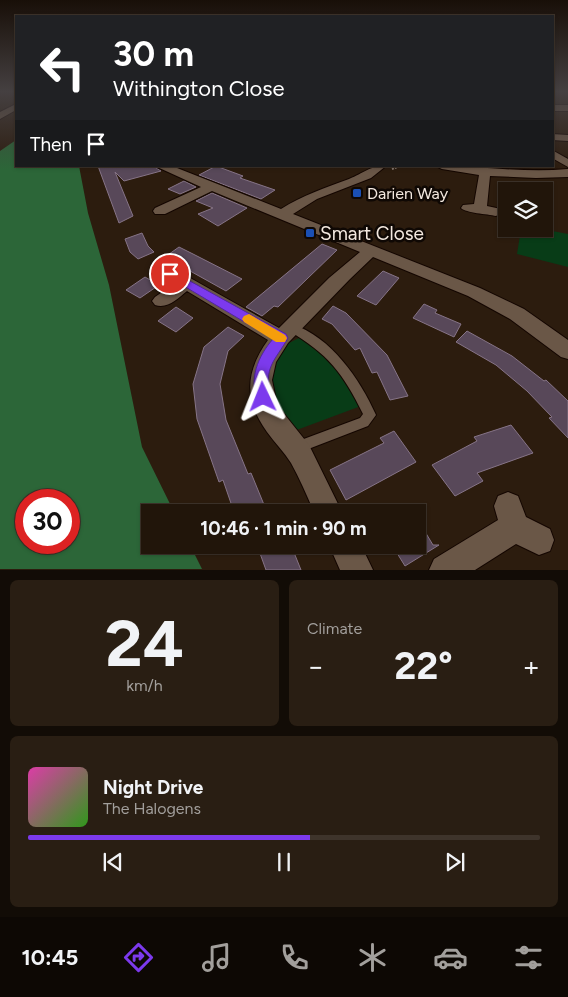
<!DOCTYPE html>
<html lang="en">
<head>
<meta charset="utf-8">
<style>
	body { margin:0; font-family:Figtree,sans-serif; background:#291e13; color:#f1f3f6; height:100vh; display:flex; flex-direction:column; font-size:19px; white-space:nowrap }
	* { box-sizing:border-box; margin:0 }
	p { font-size:16px; color:#a29f9c }
	.icon { flex:none; width:28px; height:28px; fill:none; stroke:currentColor; stroke-width:2; stroke-linecap:round; stroke-linejoin:round }
	.map { position:relative; height:570px; overflow:hidden }
	.details { display:flex; flex-direction:column; gap:10px; padding:10px; background:#120c06; flex:1 }
	.details>* { flex:none }
	.banner { position:absolute; left:15px; top:15px; width:539px; height:152px; border-radius:0px; box-shadow:0 1px 4px #0004,0 0 0 1px #3e342b; background:#202124; color:#fff; overflow:hidden }
	.tools { position:absolute; left:498px; top:182px; display:grid; gap:10px }
	.tools a { display:grid; place-items:center; width:55px; height:55px; border-radius:0px; background:#21150a; box-shadow:0 1px 4px #0004,0 0 0 1px #3e342b; font-size:25px }
	.speed { position:absolute; left:15px; top:489px; display:flex; gap:10px; font-size:25px; font-weight:700; text-align:center }
	.speed>* { display:grid; place-content:center; width:65px; height:65px; border-radius:50%; background:#21150a; box-shadow:0 1px 4px #0004,0 0 0 1px #3e342b; line-height:1 }
	.speed .limit { border:8px solid #d22; background:#fff; color:#111 }
	.pin { position:absolute; display:grid; place-items:center; width:42px; height:42px; color:#fff; margin:-21px; border:2px solid #fff; border-radius:50%; box-shadow:0 1px 5px #0007 }
	.me { position:absolute; width:55px; margin:-28px; rotate:358deg; stroke-linejoin:round; filter:drop-shadow(0 0 4px #0008) }
	.turn { display:flex; align-items:center; gap:18px; height:105px; padding:0 15px; font-size:22px }
	.turn .icon { width:65px; height:65px; stroke-width:2.5 }
	.turn b { display:block; font-size:35px; line-height:42px }
	.then { display:flex; align-items:center; height:48px; padding:0 15px; background:#0003; gap:10px; font-size:19px }
	.big { font-size:38px; font-weight:700; line-height:1.1 }
	.details .tile { flex:1; display:flex; flex-direction:column; justify-content:center; gap:8px; min-width:0; padding:0 18px; border-radius:8px; background:#291e13 }
	.details .dial { align-items:center; gap:0 }
	.dial b { font-size:65px; line-height:1 }
	.song { display:flex; align-items:center; gap:15px }
	.cover { width:60px; height:60px; border-radius:8px; background:linear-gradient(135deg,hsl(320 70% 55%),hsl(110 70% 35%)) }
	.played { height:5px; border-radius:2px; background:linear-gradient(90deg,#7c3aed 55%,#3e342b 55%) }
	.keys { display:flex; justify-content:space-around; direction:ltr }
	.heat { display:flex; justify-content:space-between; align-items:center; font-size:28px; direction:ltr }
	.details .tiles { flex:1; display:grid; gap:10px; grid-template-columns:1fr 1fr }
	.tile:last-child { grid-column:span 2 }
	.trip { position:absolute; left:141px; top:504px; width:285px; height:50px; border-radius:0px; background:#21150a; box-shadow:0 1px 4px #0004,0 0 0 1px #3e342b; font-weight:700; line-height:50px; text-align:center }
	.tabs { display:flex; height:80px; justify-content:space-around; align-items:center; background:#0d0804; color:#a29f9c }
	.tabs .icon { width:35px; height:35px }
	.tabs .selected { color:#7c3aed }
	.tabs b { font-size:22px; color:#f1f3f6 }
	.map>svg:first-child { display:block }
	.green { fill:#083c17 }
	.forest { fill:#2c6638; fill-rule:evenodd }
	.building { fill:#584859; stroke:#867487 }
	.lines { fill:none; stroke-linecap:round; stroke-linejoin:round }
	.lane-casing { stroke:#140600; stroke-width:2 }
	.street-casing { stroke:#140600; stroke-width:2 }
	.path { stroke:#8b7d72; stroke-width:2; stroke-dasharray:2 1; stroke-linecap:butt }
	.lane { fill:#6a5747; fill-rule:evenodd }
	.street { fill:#6a5747; fill-rule:evenodd }
	.route { fill:#7c3aed; stroke:#51269a }
	.slow { fill:#f59e0b }
	.transit-dot { fill:#1a4fb4; stroke:#0f0804; stroke-width:2 }
	.labels { text-anchor:middle; stroke-width:5; stroke-linejoin:round; paint-order:stroke }
	.far-poi-label { font-size:16px; fill:#f4e9e0; stroke:#0f0804; text-anchor:start }
	.poi-label { font-size:19px; fill:#f4e9e0; stroke:#0f0804; text-anchor:start }
</style>
</head>
<body>
<div class="map">
<svg width="568" height="570" viewBox="0 0 568 570">
	<rect width="100%" height="100%" fill="#2c1c0e"/>
	<path class="green" d="M 521,229 L 542,229 L 568,234 L 568,267 L 517,254 Z
		M 301,337 L 327,352 L 361,406 L 294,431 L 271,399 L 270,369 L 287,344 Z"/>
	<path class="forest" d="M 16,140 L 16,166 L 79,166 L 88,213 L 109,285 L 142,447 L 174,512 L 150,512 L 150,545 L 190,545 L 202,569 L 0,569 L 0,151 ZM 26,500 L 69,500 L 69,542 L 26,542 Z"/>
	<path class="building" d="M 98,166 L 153,166 L 161,171 L 124,181 L 115,172 L 133,216 L 119,223 Z
		M 216,166 L 243,176 L 240,178 L 275,190 L 261,199 L 199,175 Z
		M 184,181 L 196,187 L 180,194 L 168,189 Z
		M 212,193 L 247,208 L 218,226 L 198,214 L 213,208 L 196,201 Z
		M 142,233 L 148,246 L 154,252 L 138,259 L 130,252 L 125,239 Z
		M 322,244 L 337,250 L 278,307 L 274,306 L 262,316 L 246,307 Z
		M 179,247 L 193,254 L 242,279 L 226,291 L 165,257 Z
		M 383,271 L 399,278 L 376,305 L 357,296 Z
		M 145,277 L 159,285 L 140,298 L 126,290 Z
		M 424,304 L 437,310 L 435,313 L 461,324 L 454,337 L 413,318 Z
		M 333,306 L 346,313 L 387,355 L 408,396 L 390,400 L 377,372 L 372,373 L 360,348 L 355,350 L 332,324 L 322,319 Z
		M 176,307 L 193,318 L 176,332 L 158,321 Z
		M 228,327 L 244,336 L 228,351 L 220,384 L 226,420 L 248,474 L 251,473 L 267,512 L 234,512 L 223,480 L 219,482 L 197,419 L 193,384 L 204,347 Z
		M 467,331 L 512,356 L 544,381 L 546,380 L 568,401 L 568,438 L 549,418 L 552,417 L 527,391 L 496,365 L 456,342 Z
		M 511,425 L 533,453 L 477,473 L 483,481 L 455,496 L 432,465 L 477,441 L 474,437 Z
		M 394,431 L 416,462 L 346,500 L 330,470 L 384,443 L 380,438 Z
		M 418,520 L 433,545 L 439,545 L 405,566 L 392,545 L 418,545 Z
		M 257,545 L 291,545 L 301,570 L 266,570 Z"/>
	<g class="lines">
		<defs>
			<path id="lane" d="M 292,324 C 331,337 360,379 376,415 L 368,426 L 298,453 L 293,451 L 292,447 L 293,443 L 360,418 L 363,414 C 343,373 328,354 289,331 L 287,328 L 289,325 Z"/>
			<path id="street" d="M 16,104 L 16,110 L 0,119 L 0,112 Z
				M 552,105 L 568,105 L 568,111 L 552,111 Z
				M 552,134 L 568,135 L 568,141 L 552,140 Z
				M 552,150 L 568,159 L 568,167 L 552,158 Z
				M 155,166 L 172,166 L 281,209 C 303,195 325,188 349,179 C 364,173 369,166 386,166 L 371,178 L 317,199 L 293,214 L 480,288 L 524,309 L 568,340 L 568,359 L 561,357 L 510,319 L 468,296 L 373,257 L 350,279 L 288,343 L 276,362 L 272,380 L 277,405 L 309,445 L 342,512 L 314,512 C 307,496 300,479 291,463 C 284,452 275,443 267,432 C 244,400 245,372 268,340 L 187,291 C 177,299 168,309 155,305 L 152,301 L 155,297 L 174,284 L 162,274 L 164,270 L 170,269 L 176,270 L 279,328 L 329,278 L 360,252 L 212,191 L 165,214 L 155,214 L 153,211 L 155,208 L 201,187 Z
				M 436,166 C 481,166 524,173 568,169 L 568,177 L 536,178 L 490,176 L 487,206 L 501,209 L 503,212 L 496,216 C 487,214 466,213 461,208 L 463,205 L 474,204 L 479,175 L 442,169 Z
				M 508,492 L 518,496 L 526,517 L 550,529 L 554,540 L 550,551 L 539,555 L 516,544 L 475,570 L 429,570 L 434,559 L 498,520 L 494,506 L 498,496 Z
				M 329,545 L 361,545 L 373,570 L 340,570 Z"/>
		</defs>
		<use href="#lane" class="lane-casing"/>
		<use href="#street" class="street-casing"/>
		<path class="path" d="M 392,169 L 400,166"/>
		<use href="#lane" class="lane"/>
		<use href="#street" class="street"/>
	</g>
	<linearGradient id="sky" x2="0" y2="1"><stop stop-color="#180f08"/><stop offset="0.54" stop-color="#454041"/><stop offset="1" stop-color="#454041" stop-opacity="0"/></linearGradient>
	<rect width="568" height="170" fill="url(#sky)"/>
	<path class="route" d="M 170,270 L 286,334 L 288,338 C 275,361 263,367 271,397 L 269,402 L 263,403 L 258,402 C 248,380 258,356 273,339 L 167,276 L 165,274 L 167,272 Z"/>
	<path class="slow" d="M 249,314 L 285,335 L 287,338 L 285,342 L 276,342 L 244,322 L 242,319 L 244,316 Z"/>
	<g class="transit-dot">
		<rect x="352" y="188" width="10" height="10" rx="2.5"/>
		<rect x="305" y="228" width="10" height="10" rx="2.5"/>
	</g>
	<g class="labels">
		<g class="far-poi-label">
			<text x="367" y="199">Darien Way</text>
		</g>
		<g class="poi-label">
			<text x="320" y="240">Smart Close</text>
		</g>
	</g>
</svg>
<div class="tools">
<a><svg class="icon" aria-label="layers" viewBox="0 0 24 24"><path d="M12 4l9 5-9 5-9-5zM3 14l9 5 9-5"/></svg></a>
</div>
<div class="speed"><div class="limit">30</div></div>
<div class="pin" style="left:170px;top:274px;background:#d93025"><svg class="icon" aria-label="arrive" viewBox="0 0 24 24"><path d="M6 21V4h12l-3 4 3 4H6"/></svg></div>
<svg class="me" style="left:263px;top:397px" viewBox="-20 -20 40 40"><path d="M0-17L14 15 0 8-14 15z" fill="#7c3aed" stroke="#fff" stroke-width="4"/></svg>
<div class="trip">10:46 · 1 min · 90 m</div>
<div class="banner">
<div class="turn"><svg class="icon" aria-label="left" viewBox="0 0 24 24"><path d="M17 20v-9H6M10 6l-5 5 5 5"/></svg><div><b>30 m</b>Withington Close</div></div>
<div class="then">Then<svg class="icon" aria-label="arrive" viewBox="0 0 24 24"><path d="M6 21V4h12l-3 4 3 4H6"/></svg></div>
</div>
</div>
<section class="details">
<div class="tiles">
<div class="tile dial"><b>24</b><p>km/h</p></div>
<div class="tile"><p>Climate</p>
<div class="heat"><a>−</a><b class="big">22°</b><a>+</a></div>
</div>
<div class="tile">
<div class="song"><i class="cover"></i><div><b>Night Drive</b><p>The Halogens</p></div></div>
<div class="played"></div>
<div class="keys"><svg class="icon" aria-label="previous" viewBox="0 0 24 24"><path d="M18 5L8 12l10 7zM5 5v14"/></svg><svg class="icon" aria-label="pause" viewBox="0 0 24 24"><path d="M8 5v14M16 5v14"/></svg><svg class="icon" aria-label="next" viewBox="0 0 24 24"><path d="M6 5l10 7-10 7zM19 5v14"/></svg></div>
</div>
</div>
</section>
<nav class="tabs">
<b>10:45</b>
<svg class="icon selected" aria-label="directions" viewBox="0 0 24 24"><path d="M12 3l9 9-9 9-9-9zM9 14v-3h6M13 9l2 2-2 2"/></svg>
<svg class="icon" aria-label="music" viewBox="0 0 24 24"><path d="M9 18V5l10-2v13"/><circle cx="6" cy="18" r="3"/><circle cx="16" cy="16" r="3"/></svg>
<svg class="icon" aria-label="phone" viewBox="0 0 24 24"><path d="M5 4h4l2 5-3 2q2 4 5 5l2-3 5 2v4C11 20 4 13 5 4z"/></svg>
<svg class="icon" aria-label="climate" viewBox="0 0 24 24"><path d="M12 3v18M4 7l16 10M4 17L20 7"/></svg>
<svg class="icon" aria-label="car" viewBox="0 0 24 24"><path d="M5 17H2v-5l4-1 3-4h7l3 4 3 1v5h-3M9 17h6M6 11h13"/><circle cx="7" cy="17" r="2"/><circle cx="17" cy="17" r="2"/></svg>
<svg class="icon" aria-label="filters" viewBox="0 0 24 24"><path d="M4 7h16M4 17h16"/><circle cx="9" cy="7" r="2"/><circle cx="15" cy="17" r="2"/></svg>
</nav>
</body>
</html>
